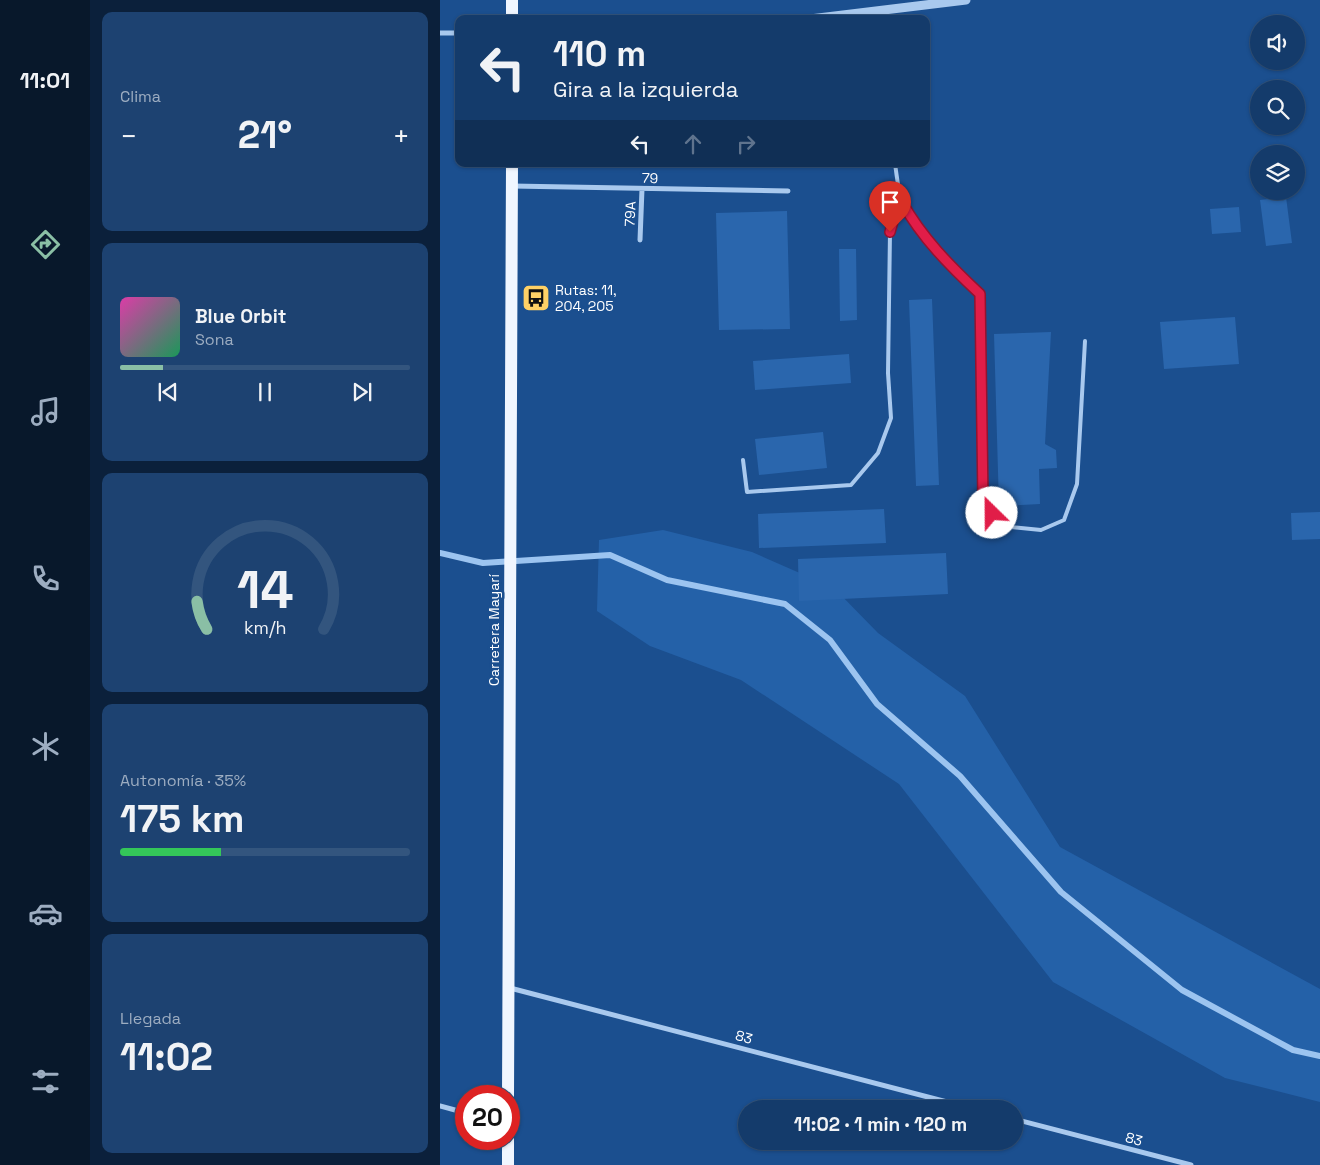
<!DOCTYPE html>
<html lang="es">
<head>
<meta charset="utf-8">
<style>
	body { margin:0; font-family:"Space Grotesk",sans-serif; background:#1d4271; color:#f1f3f6; height:100vh; display:flex; flex-direction:column; font-size:19px; white-space:nowrap }
	* { box-sizing:border-box; margin:0 }
	p { font-size:16px; color:#9dadc1 }
	.icon { flex:none; width:28px; height:28px; fill:none; stroke:currentColor; stroke-width:2; stroke-linecap:round; stroke-linejoin:round }
	.map { position:relative; flex:1; overflow:hidden }
	.sheet { display:flex; flex-direction:column; gap:12px; padding:12px; background:#0b203b; width:350px }
	.sheet>* { flex:none }
	.banner { position:absolute; left:15px; top:15px; width:475px; height:152px; border-radius:10px; box-shadow:0 1px 4px #0004,0 0 0 1px #33557e; background:#143b6b; color:#f1f3f6; overflow:hidden }
	.fabs { position:absolute; left:810px; top:15px; display:grid; gap:10px }
	.fabs a { display:grid; place-items:center; width:55px; height:55px; border-radius:50%; background:#143b6b; box-shadow:0 1px 4px #0004,0 0 0 1px #33557e; font-size:25px }
	.speed { position:absolute; left:15px; top:1085px; display:flex; gap:10px; font-size:25px; font-weight:700; text-align:center }
	.speed>* { display:grid; place-content:center; width:65px; height:65px; border-radius:50%; background:#143b6b; box-shadow:0 1px 4px #0004,0 0 0 1px #33557e; line-height:1 }
	.speed .limit { border:8px solid #d22; background:#fff; color:#111 }
	.pin { position:absolute; display:grid; place-items:center; width:42px; height:42px; color:#fff; margin:-51px -21px; border-radius:50% 50% 50% 0; rotate:-45deg; box-shadow:0 0 5px #0007 }
	.pin .icon { rotate:45deg }
	.me { position:absolute; width:55px; margin:-28px; rotate:337deg; stroke-linejoin:round; filter:drop-shadow(0 0 4px #0008) }
	.turn { display:flex; align-items:center; gap:18px; height:105px; padding:0 15px; font-size:22px }
	.turn .icon { width:65px; height:65px; stroke-width:2.5 }
	.turn b { display:block; font-size:35px; line-height:42px }
	.lanes { display:flex; align-items:center; height:48px; padding:0 15px; background:#0003; justify-content:center; gap:25px; direction:ltr }
	.lanes .off { opacity:.35 }
	.big { font-size:38px; font-weight:800; line-height:1.1 }
	.sheet .widget { flex:1; display:flex; flex-direction:column; justify-content:center; gap:8px; min-width:0; padding:0 18px; border-radius:10px; background:#1d4271 }
	.sheet .dial { align-items:center; gap:0 }
	.dial svg { height:130px; overflow:visible; fill:none; stroke:#33557e; stroke-width:7; stroke-linecap:round; text-anchor:middle }
	.dial text { fill:#f1f3f6; stroke:none }
	.song { display:flex; align-items:center; gap:15px }
	.cover { width:60px; height:60px; border-radius:8px; background:linear-gradient(135deg,hsl(320 70% 55%),hsl(150 70% 35%)) }
	.played { height:5px; border-radius:2px; background:linear-gradient(90deg,#8abfa5 15%,#33557e 15%) }
	.keys { display:flex; justify-content:space-around; direction:ltr }
	.heat { display:flex; justify-content:space-between; align-items:center; font-size:28px; direction:ltr }
	.charge { height:8px; border-radius:4px; background:linear-gradient(90deg,#34c759 35%,#33557e 0) }
	.trip { position:absolute; left:298px; top:1100px; width:285px; height:50px; border-radius:25px; background:#143b6b; box-shadow:0 1px 4px #0004,0 0 0 1px #33557e; font-weight:800; line-height:50px; text-align:center }
	main { display:flex; flex:1; min-height:0 }
	.tab-bar { display:flex; flex-direction:column; width:90px; justify-content:space-around; align-items:center; background:#08182b; color:#9dadc1 }
	.tab-bar .icon { width:35px; height:35px }
	.tab-bar .current { color:#8abfa5 }
	.tab-bar b { font-size:22px; color:#f1f3f6 }
	.map>svg:first-child { display:block }
	.green { fill:#2461a8 }
	.lines { fill:none; stroke-linecap:round; stroke-linejoin:round }
	.stream { stroke:#9cc4f0; stroke-width:6 }
	.building { fill:#2a66ad }
	.service { stroke:#a9c9ee; stroke-width:4 }
	.minor { stroke:#a9c9ee; stroke-width:5 }
	.tertiary { stroke:#a9c9ee; stroke-width:9 }
	.primary { stroke:#f0f6ff; stroke-width:12 }
	.route-casing { stroke:#92132f; stroke-width:12 }
	.route { stroke:#e11d48; stroke-width:9 }
	.labels { text-anchor:middle; stroke-width:5; stroke-linejoin:round; paint-order:stroke }
	.street-label { font-size:14px; fill:#fff; stroke:#1b4f8f }
	.poi-label { font-size:14px; fill:#fff; stroke:#1b4f8f; text-anchor:start }
</style>
</head>
<body>
<main>
<nav class="tab-bar">
<b>11:01</b>
<svg class="icon current" aria-label="directions" viewBox="0 0 24 24"><path d="M12 3l9 9-9 9-9-9zM9 14v-3h6M13 9l2 2-2 2"/></svg>
<svg class="icon" aria-label="music" viewBox="0 0 24 24"><path d="M9 18V5l10-2v13"/><circle cx="6" cy="18" r="3"/><circle cx="16" cy="16" r="3"/></svg>
<svg class="icon" aria-label="phone" viewBox="0 0 24 24"><path d="M5 4h4l2 5-3 2q2 4 5 5l2-3 5 2v4C11 20 4 13 5 4z"/></svg>
<svg class="icon" aria-label="climate" viewBox="0 0 24 24"><path d="M12 3v18M4 7l16 10M4 17L20 7"/></svg>
<svg class="icon" aria-label="car" viewBox="0 0 24 24"><path d="M5 17H2v-5l4-1 3-4h7l3 4 3 1v5h-3M9 17h6M6 11h13"/><circle cx="7" cy="17" r="2"/><circle cx="17" cy="17" r="2"/></svg>
<svg class="icon" aria-label="filters" viewBox="0 0 24 24"><path d="M4 7h16M4 17h16"/><circle cx="9" cy="7" r="2"/><circle cx="15" cy="17" r="2"/></svg>
</nav>
<section class="sheet">
<div class="widget"><p>Clima</p>
<div class="heat"><a>−</a><b class="big">21°</b><a>+</a></div>
</div>
<div class="widget">
<div class="song"><i class="cover"></i><div><b>Blue Orbit</b><p>Sona</p></div></div>
<div class="played"></div>
<div class="keys"><svg class="icon" aria-label="previous" viewBox="0 0 24 24"><path d="M18 5L8 12l10 7zM5 5v14"/></svg><svg class="icon" aria-label="pause" viewBox="0 0 24 24"><path d="M8 5v14M16 5v14"/></svg><svg class="icon" aria-label="next" viewBox="0 0 24 24"><path d="M6 5l10 7-10 7zM19 5v14"/></svg></div>
</div>
<div class="widget dial"><svg viewBox="0 0 100 80">
<path d="M14 69A42 42 0 1 1 86 69"/>
<path d="M14 69A42 42 0 0 1 8 52" stroke="#8abfa5"/>
<text x="50" y="56" font-size="32" font-weight="700">14</text>
<text x="50" y="72" font-size="11">km/h</text>
</svg></div>
<div class="widget"><p>Autonomía · 35%</p><b class="big">175 km</b><div class="charge"></div></div>
<div class="widget"><p>Llegada</p><b class="big">11:02</b></div>
</section>
<div class="map">
<svg width="880" height="1165" viewBox="0 0 880 1165">
	<rect width="100%" height="100%" fill="#1b4f8f"/>
	<path class="green" d="M 223,530 L 312,552 L 394,588 L 438,633 L 525,696 L 620,847 L 880,989 L 880,1102 L 785,1078 L 613,982 L 459,784 L 301,680 L 210,646 L 157,611 L 159,540 Z"/>
	<g class="lines">
		<path class="stream" d="M 0,553 L 43,563 L 170,555 L 227,580 L 345,604 L 390,640 L 437,704 L 520,776 L 621,892 L 742,990 L 853,1050 L 880,1056"/>
	</g>
	<path class="building" d="M 846,197 L 852,243 L 826,246 L 820,200 Z
		M 799,207 L 801,232 L 772,234 L 770,209 Z
		M 347,211 L 350,329 L 279,330 L 276,213 Z
		M 399,249 L 416,249 L 417,320 L 400,321 Z
		M 492,299 L 499,485 L 476,486 L 469,300 Z
		M 795,317 L 799,364 L 724,369 L 720,322 Z
		M 611,332 L 605,444 L 616,450 L 617,468 L 599,469 L 600,504 L 559,506 L 554,334 Z
		M 409,354 L 411,383 L 315,390 L 313,361 Z
		M 383,432 L 387,468 L 319,475 L 315,439 Z
		M 444,509 L 446,543 L 319,548 L 318,514 Z
		M 880,512 L 880,539 L 852,540 L 851,513 Z
		M 506,553 L 508,594 L 359,601 L 358,559 Z"/>
	<g class="lines">
		<path class="service" d="M 432,11 L 433,19
			M 455,164 C 457,176 458,191 462,202 C 476,239 513,268 540,294 L 543,500 L 562,526 L 601,530 L 624,520 L 637,484 L 645,341
			M 303,460 L 307,492 L 411,485 L 438,453 L 451,418 L 448,373 L 450,232 L 455,214 L 462,202"/>
		<path class="minor" d="M 0,33 L 19,33
			M 72,186 L 348,191
			M 200,240 L 202,189
			M 70,988 L 534,1109
			M 0,1106 L 26,1113
			M 574,1119 L 751,1165"/>
		<path class="tertiary" d="M 370,19 L 526,0"/>
		<path class="primary" d="M 72,0 L 72,19
			M 68,1096 L 72,164
			M 68,1139 L 68,1165"/>
	</g>
	<g class="lines">
		<defs>
			<path id="route" d="M 450,232 L 455,214 L 462,202 C 482,238 510,266 540,294 L 543,500 L 552,513"/>
		</defs>
		<use href="#route" class="route-casing"/>
		<use href="#route" class="route"/>
	</g>
	<defs>
		<symbol id="bus-square" viewBox="-11 -11 22 22"><rect x="-9" y="-9" width="18" height="18" rx="4" fill="#ffd166" stroke="#1b4f8f"/><path d="M-5-6H5V4H4V6H2V4H-2V6H-4V4H-5ZM-3.5-4V0h7V-4ZM-3.5 1.2v1.5H-2V1.2ZM2 1.2v1.5H3.5V1.2Z" fill="#111"/></symbol>
	</defs>
	<g fill-rule="evenodd">
		<use href="#bus-square" x="80" y="282" width="32" height="32"/>
	</g>
	<g class="labels">
		<g class="street-label">
			<text transform="translate(210 178) rotate(1)" y="5">79</text>
			<text transform="translate(190 214) rotate(-88)" y="5">79A</text>
			<text transform="translate(54 630) rotate(-90)" y="5">Carretera Mayarí</text>
			<text transform="translate(304 1037) rotate(15)" y="5">83</text>
			<text transform="translate(694 1139) rotate(15)" y="5">83</text>
		</g>
		<g class="poi-label">
			<text x="115" y="295">Rutas: 11,<tspan x="115" dy="16">204, 205</tspan></text>
		</g>
	</g>
</svg>
<div class="fabs">
<a><svg class="icon" aria-label="sound" viewBox="0 0 24 24"><path d="M4 9h4l5-4v14l-5-4H4zM17 9q2 3 0 6"/></svg></a>
<a><svg class="icon" aria-label="search" viewBox="0 0 24 24"><circle cx="10" cy="10" r="6"/><path d="M15 15l6 6"/></svg></a>
<a><svg class="icon" aria-label="layers" viewBox="0 0 24 24"><path d="M12 4l9 5-9 5-9-5zM3 14l9 5 9-5"/></svg></a>
</div>
<div class="speed"><div class="limit">20</div></div>
<div class="pin" style="left:450px;top:232px;background:#d93025"><svg class="icon" aria-label="arrive" viewBox="0 0 24 24"><path d="M6 21V4h12l-3 4 3 4H6"/></svg></div>
<svg class="me" style="left:552px;top:513px" viewBox="-20 -20 40 40"><circle r="19" fill="#fff"/><path d="M0-13L10 11 0 6-10 11z" fill="#e11d48"/></svg>
<div class="trip">11:02 · 1 min · 120 m</div>
<div class="banner">
<div class="turn"><svg class="icon" aria-label="left" viewBox="0 0 24 24"><path d="M17 20v-9H6M10 6l-5 5 5 5"/></svg><div><b>110 m</b>Gira a la izquierda</div></div>
<div class="lanes"><svg class="icon" aria-label="left" viewBox="0 0 24 24"><path d="M17 20v-9H6M10 6l-5 5 5 5"/></svg><svg class="icon off" aria-label="ahead" viewBox="0 0 24 24"><path d="M12 20V5M6 11l6-6 6 6"/></svg><svg class="icon off" aria-label="right" viewBox="0 0 24 24"><path d="M7 20v-9h11M14 6l5 5-5 5"/></svg></div>
</div>
</div>
</main>
</body>
</html>
